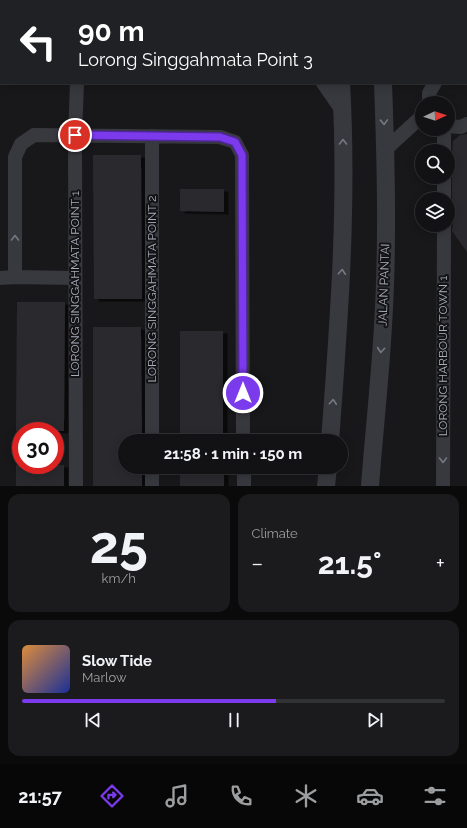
<!DOCTYPE html>
<html lang="en">
<head>
<meta charset="utf-8">
<style>
	body { margin:0; font-family:Raleway,sans-serif; background:#1b1b1d; color:#f1f3f6; height:100vh; display:flex; flex-direction:column; font-size:15px; white-space:nowrap }
	* { box-sizing:border-box; margin:0 }
	p { font-size:13px; color:#9c9ea0 }
	.icon { flex:none; width:22px; height:22px; fill:none; stroke:currentColor; stroke-width:2; stroke-linecap:round; stroke-linejoin:round }
	.map { position:relative; height:486px; overflow:hidden }
	.details { display:flex; flex-direction:column; gap:8px; padding:8px; background:#0a0a0b; flex:1 }
	.details>* { flex:none }
	.guide { position:absolute; left:0px; top:0px; width:467px; height:84px; box-shadow:0 2px 10px #0003,0 0 0 1px #313234; background:#202124; color:#fff; overflow:hidden }
	.needle { width:26px; rotate:86deg }
	.buttons { position:absolute; left:415px; top:96px; display:grid; gap:8px }
	.buttons a { display:grid; place-items:center; width:40px; height:40px; border-radius:50%; background:#121214; box-shadow:0 2px 10px #0003,0 0 0 1px #313234; font-size:20px }
	.speed { position:absolute; left:12px; top:422px; display:flex; gap:8px; font-size:20px; font-weight:700; text-align:center }
	.speed>* { display:grid; place-content:center; width:52px; height:52px; border-radius:50%; background:#121214; box-shadow:0 2px 10px #0003,0 0 0 1px #313234; line-height:1 }
	.speed .limit { border:6px solid #d22; background:#fff; color:#111 }
	.pin { position:absolute; display:grid; place-items:center; width:34px; height:34px; color:#fff; margin:-17px; border:2px solid #fff; border-radius:50%; box-shadow:0 1px 4px #0007 }
	.me { position:absolute; width:44px; margin:-22px; rotate:0deg; stroke-linejoin:round; filter:drop-shadow(0 0 3px #0008) }
	.turn { display:flex; align-items:center; gap:14px; height:84px; padding:0 12px; font-size:18px }
	.turn .icon { width:52px; height:52px; stroke-width:2.5 }
	.turn b { display:block; font-size:28px; line-height:34px }
	.big { font-size:30px; font-weight:700; line-height:1.1 }
	.details .card { flex:1; display:flex; flex-direction:column; justify-content:center; gap:6px; min-width:0; padding:0 14px; border-radius:12px; background:#1b1b1d }
	.details .dial { align-items:center; gap:0 }
	.dial b { font-size:52px; line-height:1 }
	.song { display:flex; align-items:center; gap:12px }
	.cover { width:48px; height:48px; border-radius:6px; background:linear-gradient(135deg,hsl(30 70% 55%),hsl(230 70% 35%)) }
	.played { height:4px; border-radius:2px; background:linear-gradient(90deg,#7c3aed 60%,#313234 60%) }
	.keys { display:flex; justify-content:space-around; direction:ltr }
	.heat { display:flex; justify-content:space-between; align-items:center; font-size:22px; direction:ltr }
	.details .tiles { flex:1; display:grid; gap:8px; grid-template-columns:1fr 1fr }
	.card:last-child { grid-column:span 2 }
	.trip { position:absolute; left:118px; top:434px; width:230px; height:40px; border-radius:20px; background:#121214; box-shadow:0 2px 10px #0003,0 0 0 1px #313234; font-weight:700; line-height:40px; text-align:center }
	.dock { display:flex; height:64px; justify-content:space-around; align-items:center; background:#070708; color:#9c9ea0 }
	.dock .icon { width:28px; height:28px }
	.dock .active { color:#7c3aed }
	.dock b { font-size:18px; color:#f1f3f6 }
	.map>svg:first-child { display:block }
	.building { fill:#2b2a2e; filter:url(#shadow) }
	.lines { fill:none; stroke-linecap:round; stroke-linejoin:round }
	.minor { stroke:#38393f; stroke-width:14 }
	.tertiary { stroke:#38393f; stroke-width:18 }
	.oneway { stroke:#767983 }
	.route-casing { stroke:#51269a; stroke-width:10 }
	.route { stroke:#7c3aed; stroke-width:7 }
	.labels { text-anchor:middle; stroke-width:4; stroke-linejoin:round; paint-order:stroke }
	.street-label { font-size:12px; fill:#a9aebb; stroke:#131215 }
</style>
</head>
<body>
<div class="map">
<svg width="467" height="486" viewBox="0 0 467 486">
	<defs>
		<filter id="shadow"><feDropShadow dx="4.5" dy="2.5" stdDeviation="0" flood-color="#0009"/></filter>
	</defs>
	<rect width="100%" height="100%" fill="#18181a"/>
	<path class="building" d="M 467,134 L 467,252 L 452,231 L 453,223 L 448,212 L 448,206 L 451,204 L 452,199 L 452,177 L 451,172 L 448,170 L 448,158 L 452,155 L 453,141 L 460,135 Z
		M 93,155 L 141,155 L 142,299 L 94,299 Z
		M 180,189 L 224,189 L 224,212 L 180,211 Z
		M 17,302 L 65,302 L 64,431 L 16,431 Z
		M 93,327 L 141,327 L 142,441 L 125,441 L 125,467 L 142,467 L 142,486 L 93,486 Z
		M 180,331 L 223,331 L 223,441 L 180,441 Z
		M 16,465 L 64,465 L 64,486 L 16,486 Z
		M 180,467 L 224,467 L 224,486 L 180,486 Z"/>
	<g class="lines">
		<path class="minor" d="M 308,1 L 309,0
			M 0,69 L 1,69
			M 466,75 L 467,76
			M 323,83 L 343,112
			M 429,103 L 429,93 L 435,83
			M 448,126 L 461,127 L 467,124
			M 152,136 L 152,441
			M 385,150 L 422,116
			M 444,151 L 444,129
			M 444,199 L 444,177
			M 15,277 L 15,157 L 21,144 L 34,135 L 220,137 L 235,142 L 242,155 L 243,441
			M 0,278 L 15,277 L 75,278
			M 152,467 L 152,486
			M 244,467 L 244,486
			M 76,486 L 75,135 L 77,83
			M 443,486 L 444,225"/>
		<path class="tertiary" d="M 336,0 L 336,1
			M 376,0 L 377,1
			M 330,441 C 339,322 348,203 341,83
			M 326,486 L 328,467
			M 370,486 C 374,433 380,379 383,326 C 388,245 386,164 383,83"/>
	</g>
	<defs><path id="oneway-chevron" d="M-2-3.5L2.5 0L-2 3.5" fill="none" stroke-width="1.6" stroke-linecap="round" stroke-linejoin="round"/></defs>
	<g class="oneway">
		<use href="#oneway-chevron" transform="translate(384 122) rotate(88)"/>
		<use href="#oneway-chevron" transform="translate(343 142) rotate(-90)"/>
		<use href="#oneway-chevron" transform="translate(15 238) rotate(-90)"/>
		<use href="#oneway-chevron" transform="translate(342 272) rotate(-86)"/>
		<use href="#oneway-chevron" transform="translate(381 350) rotate(95)"/>
		<use href="#oneway-chevron" transform="translate(333 402) rotate(-86)"/>
		<use href="#oneway-chevron" transform="translate(443 460) rotate(90)"/>
	</g>
	<g class="lines">
		<defs>
			<path id="route" d="M 75,135 L 220,137 L 235,142 L 242,155 L 243,393"/>
		</defs>
		<use href="#route" class="route-casing"/>
		<use href="#route" class="route"/>
	</g>
	<g class="labels">
		<g class="street-label">
			<text transform="translate(75 284) rotate(-90)" y="4">LORONG SINGGAHMATA POINT 1</text>
			<text transform="translate(384 285) rotate(-88)" y="4">JALAN PANTAI</text>
			<text transform="translate(152 289) rotate(-90)" y="4">LORONG SINGGAHMATA POINT 2</text>
			<text transform="translate(443 356) rotate(-90)" y="4">LORONG HARBOUR TOWN 1</text>
		</g>
	</g>
</svg>
<div class="buttons">
<a><svg class="needle" viewBox="-14 -14 28 28"><path d="M0-13l5 13h-10z" fill="#e53935"/><path d="M0 13l5-13h-10z" fill="#9c9ea0"/></svg></a>
<a><svg class="icon" aria-label="search" viewBox="0 0 24 24"><circle cx="10" cy="10" r="6"/><path d="M15 15l6 6"/></svg></a>
<a><svg class="icon" aria-label="layers" viewBox="0 0 24 24"><path d="M12 4l9 5-9 5-9-5zM3 14l9 5 9-5"/></svg></a>
</div>
<div class="speed"><div class="limit">30</div></div>
<div class="pin" style="left:75px;top:135px;background:#d93025"><svg class="icon" aria-label="arrive" viewBox="0 0 24 24"><path d="M6 21V4h12l-3 4 3 4H6"/></svg></div>
<svg class="me" style="left:243px;top:393px" viewBox="-20 -20 40 40"><circle r="17" fill="#7c3aed" stroke="#fff" stroke-width="3"/><path d="M0-11L8 9 0 5-8 9z" fill="#fff"/></svg>
<div class="trip">21:58 · 1 min · 150 m</div>
<div class="guide">
<div class="turn"><svg class="icon" aria-label="left" viewBox="0 0 24 24"><path d="M17 20v-9H6M10 6l-5 5 5 5"/></svg><div><b>90 m</b>Lorong Singgahmata Point 3</div></div>
</div>
</div>
<section class="details">
<div class="tiles">
<div class="card dial"><b>25</b><p>km/h</p></div>
<div class="card"><p>Climate</p>
<div class="heat"><a>−</a><b class="big">21.5°</b><a>+</a></div>
</div>
<div class="card">
<div class="song"><i class="cover"></i><div><b>Slow Tide</b><p>Marlow</p></div></div>
<div class="played"></div>
<div class="keys"><svg class="icon" aria-label="previous" viewBox="0 0 24 24"><path d="M18 5L8 12l10 7zM5 5v14"/></svg><svg class="icon" aria-label="pause" viewBox="0 0 24 24"><path d="M8 5v14M16 5v14"/></svg><svg class="icon" aria-label="next" viewBox="0 0 24 24"><path d="M6 5l10 7-10 7zM19 5v14"/></svg></div>
</div>
</div>
</section>
<nav class="dock">
<b>21:57</b>
<svg class="icon active" aria-label="directions" viewBox="0 0 24 24"><path d="M12 3l9 9-9 9-9-9zM9 14v-3h6M13 9l2 2-2 2"/></svg>
<svg class="icon" aria-label="music" viewBox="0 0 24 24"><path d="M9 18V5l10-2v13"/><circle cx="6" cy="18" r="3"/><circle cx="16" cy="16" r="3"/></svg>
<svg class="icon" aria-label="phone" viewBox="0 0 24 24"><path d="M5 4h4l2 5-3 2q2 4 5 5l2-3 5 2v4C11 20 4 13 5 4z"/></svg>
<svg class="icon" aria-label="climate" viewBox="0 0 24 24"><path d="M12 3v18M4 7l16 10M4 17L20 7"/></svg>
<svg class="icon" aria-label="car" viewBox="0 0 24 24"><path d="M5 17H2v-5l4-1 3-4h7l3 4 3 1v5h-3M9 17h6M6 11h13"/><circle cx="7" cy="17" r="2"/><circle cx="17" cy="17" r="2"/></svg>
<svg class="icon" aria-label="filters" viewBox="0 0 24 24"><path d="M4 7h16M4 17h16"/><circle cx="9" cy="7" r="2"/><circle cx="15" cy="17" r="2"/></svg>
</nav>
</body>
</html>
